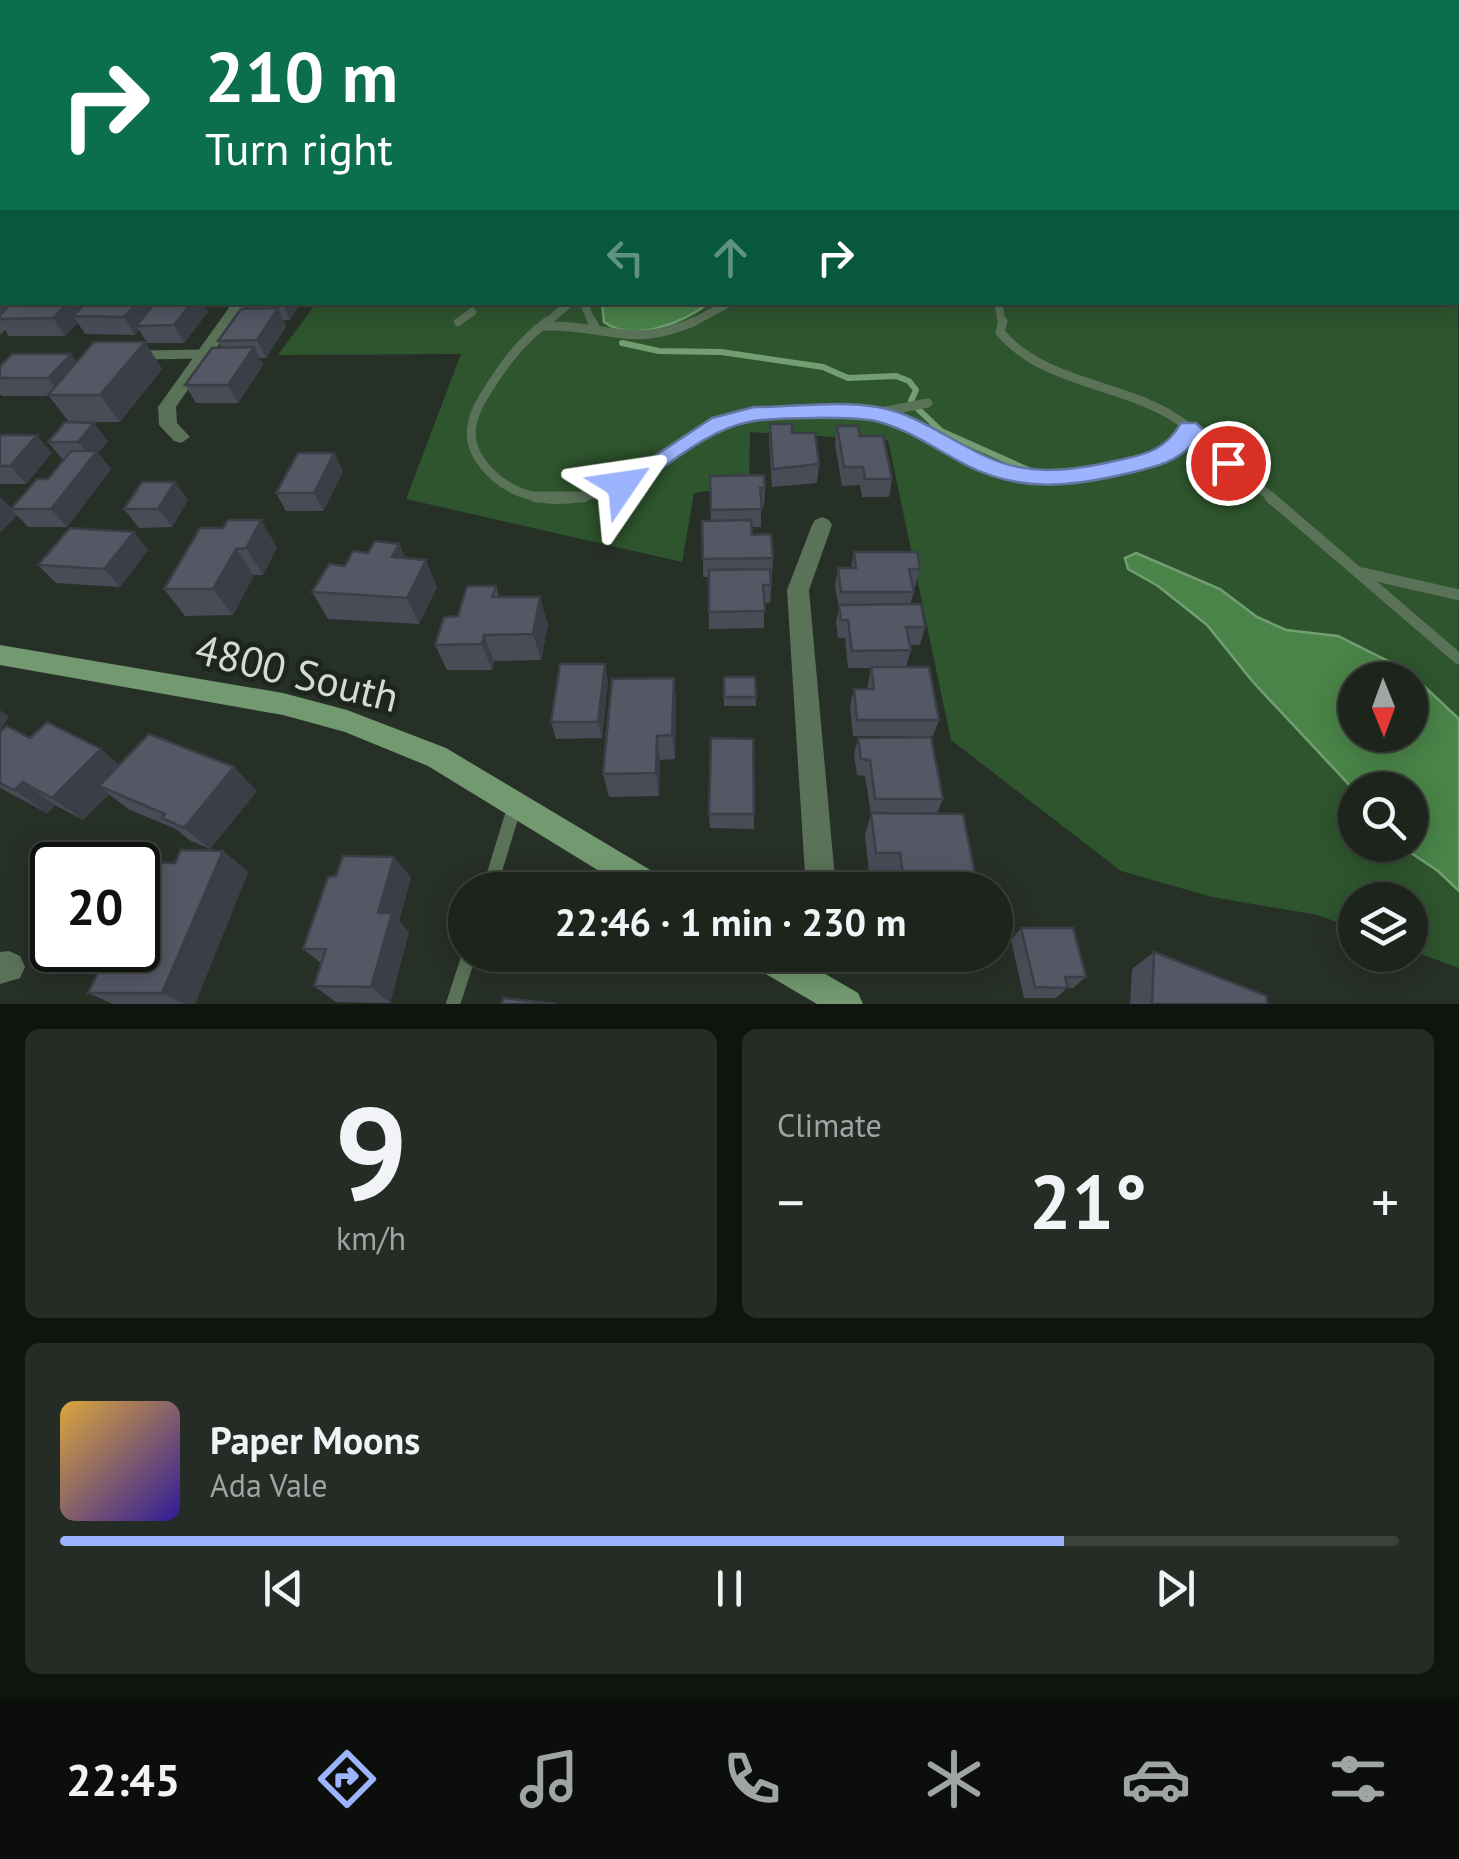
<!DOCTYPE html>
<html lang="en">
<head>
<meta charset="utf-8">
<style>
	body { margin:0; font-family:"PT Sans",sans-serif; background:#252c25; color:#f1f3f6; height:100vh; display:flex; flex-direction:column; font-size:38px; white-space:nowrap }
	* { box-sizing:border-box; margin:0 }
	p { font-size:32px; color:#a0a4a3 }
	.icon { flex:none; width:55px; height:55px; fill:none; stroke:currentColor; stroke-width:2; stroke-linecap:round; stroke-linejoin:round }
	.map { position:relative; height:1004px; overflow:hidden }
	.side { display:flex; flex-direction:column; gap:25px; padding:25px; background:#10140f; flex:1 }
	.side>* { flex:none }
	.banner { position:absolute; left:0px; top:0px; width:1460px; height:305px; box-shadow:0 5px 25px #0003,0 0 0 2px #3b413b; background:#0b6e4f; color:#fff; overflow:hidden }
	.needle { width:65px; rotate:179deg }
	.tools { position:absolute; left:1338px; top:662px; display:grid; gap:20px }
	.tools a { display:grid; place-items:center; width:90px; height:90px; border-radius:50%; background:#1d241c; box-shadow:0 5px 25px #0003,0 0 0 2px #3b413b; font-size:50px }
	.speed { position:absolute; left:30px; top:842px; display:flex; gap:20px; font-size:50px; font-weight:700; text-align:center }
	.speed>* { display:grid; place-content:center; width:130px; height:130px; border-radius:50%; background:#1d241c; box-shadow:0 5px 25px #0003,0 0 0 2px #3b413b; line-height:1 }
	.speed .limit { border:5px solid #111; border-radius:15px; background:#fff; color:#111 }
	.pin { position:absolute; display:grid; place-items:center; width:85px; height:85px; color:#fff; margin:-42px; border:5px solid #fff; border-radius:50%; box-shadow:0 2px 10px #0007 }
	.me { position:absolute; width:110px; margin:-55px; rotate:58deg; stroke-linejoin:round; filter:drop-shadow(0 0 8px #0008) }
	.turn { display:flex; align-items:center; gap:35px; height:210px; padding:0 40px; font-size:45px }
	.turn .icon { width:130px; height:130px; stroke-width:2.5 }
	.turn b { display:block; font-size:70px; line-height:85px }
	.lanes { display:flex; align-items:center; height:95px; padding:0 40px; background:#0003; justify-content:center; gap:50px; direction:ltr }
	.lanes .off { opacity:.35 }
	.big { font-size:75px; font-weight:800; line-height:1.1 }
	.side .widget { flex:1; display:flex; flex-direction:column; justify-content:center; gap:15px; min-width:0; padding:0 35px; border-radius:15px; background:#252c25 }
	.side .dial { align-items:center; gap:0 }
	.dial b { font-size:130px; line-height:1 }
	.song { display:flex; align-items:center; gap:30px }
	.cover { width:120px; height:120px; border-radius:15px; background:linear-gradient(135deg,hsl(40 70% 55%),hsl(250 70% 35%)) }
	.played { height:10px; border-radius:5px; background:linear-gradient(90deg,#9cb4fd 75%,#3b413b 75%) }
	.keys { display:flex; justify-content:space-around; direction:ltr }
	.heat { display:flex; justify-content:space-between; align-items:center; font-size:55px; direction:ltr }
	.side .tiles { flex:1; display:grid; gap:25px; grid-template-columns:1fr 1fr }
	.widget:last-child { grid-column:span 2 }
	.trip { position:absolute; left:448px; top:872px; width:565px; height:100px; border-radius:50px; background:#1d241c; box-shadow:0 5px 25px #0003,0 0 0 2px #3b413b; font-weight:800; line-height:100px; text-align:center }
	.dock { display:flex; height:160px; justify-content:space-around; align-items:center; background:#0c0e0b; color:#a0a4a3 }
	.dock .icon { width:70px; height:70px }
	.dock .selected { color:#9cb4fd }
	.dock b { font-size:45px; color:#f1f3f6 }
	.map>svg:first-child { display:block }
	.green { fill:#2e552d; fill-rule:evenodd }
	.water { fill:#4a8448; stroke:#739e72; stroke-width:2.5; fill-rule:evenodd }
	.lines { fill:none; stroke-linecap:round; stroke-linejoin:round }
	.stream { stroke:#739e72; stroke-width:6 }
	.lane-far3 { stroke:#5a7258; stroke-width:8 }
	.lane-far2 { stroke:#5a7258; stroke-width:9 }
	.lane-far1 { stroke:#5a7258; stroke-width:11 }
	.lane { stroke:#5a7258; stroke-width:14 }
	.street { fill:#5a7258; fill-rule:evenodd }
	.secondary { fill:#729970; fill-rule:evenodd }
	.wall { fill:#484c57 }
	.shaded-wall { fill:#3b3e47 }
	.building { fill:#545865; stroke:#3b3e47; stroke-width:2.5 }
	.route { fill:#9cb4fd; stroke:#6575a4; stroke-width:2.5 }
	.labels { text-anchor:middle; stroke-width:10; stroke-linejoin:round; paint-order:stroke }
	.near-street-label { font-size:42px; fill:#d4dad4; stroke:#1d261d }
</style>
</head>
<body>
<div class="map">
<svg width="1459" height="1004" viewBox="0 0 1459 1004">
	<rect width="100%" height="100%" fill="#273026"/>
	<path class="green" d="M 1458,224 L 1459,968 L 1410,950 L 1410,900 L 1355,900 L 1355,929 L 1318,915 L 1212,897 L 1121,871 L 951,740 L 888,440 L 750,432 L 749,485 L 694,493 L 682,562 L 406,499 L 461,354 L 278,355 L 317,302 L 1458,302 ZM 1355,680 L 1410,680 L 1410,735 L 1355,735 ZM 1355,790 L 1410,790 L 1410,845 L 1355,845 Z"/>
	<path class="water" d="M 602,303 L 709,303 C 684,322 633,344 604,322 Z
		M 1136,553 L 1220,589 L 1257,617 L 1286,630 L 1338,636 L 1408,671 L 1459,719 L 1459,891 L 1438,871 L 1399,845 L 1410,845 L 1410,790 L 1355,791 L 1253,682 L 1207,625 L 1158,586 L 1128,569 L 1125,558 ZM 1355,680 L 1410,680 L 1410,735 L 1355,735 Z"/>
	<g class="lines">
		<path class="stream" d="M 622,343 L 659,351 L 721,352 L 823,367 L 848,378 L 896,376 L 909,381 L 916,390 L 911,401
			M 917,408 L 941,431 L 1033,472"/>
		<path class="lane-far3" d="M 583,302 L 593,324
			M 998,302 L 1002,324
			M 458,322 L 472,312
			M 545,324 L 571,302
			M 690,324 L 731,302"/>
		<path class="lane-far2" d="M 548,321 C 520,341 502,367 484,396 C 471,417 465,438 480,460 C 493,479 513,492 536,497 C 617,514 660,439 730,420 C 777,407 827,412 875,413
			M 592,321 L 595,327
			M 1003,321 L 1000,332 C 1047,388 1132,382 1188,427
			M 545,326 C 606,324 631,350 695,321
			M 144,355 L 203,354
			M 928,403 L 875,413 C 918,426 953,453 995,469 C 1041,486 1088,477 1133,465 C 1157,459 1178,452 1188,427 L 1273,499"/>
		<path class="lane-far1" d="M 536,497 L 584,497
			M 1270,497 L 1459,659
			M 1363,573 L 1459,595"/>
		<path class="lane" d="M 489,890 L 515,805
			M 453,1004 L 469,955"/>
		<path class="street" d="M 233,302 L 248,302 L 176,407 L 177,423 L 190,437 L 181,443 L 174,441 L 159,425 L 158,407 Z
			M 822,517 L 829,520 L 832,525 L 809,590 L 836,890 L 806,890 L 787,590 L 812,525 L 815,520 Z
			M 9,951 L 20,956 L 25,967 L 20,978 L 0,984 L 0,952 Z"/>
		<path class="secondary" d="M 0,645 L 283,693 L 347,710 L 446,748 L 667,880 L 672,890 L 630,890 L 428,766 L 345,732 L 283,715 L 0,665 Z
			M 748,955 L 793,955 L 858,993 L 863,1004 L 817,1004 L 752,966 Z"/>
	</g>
	<path class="wall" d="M 0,298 L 7,308 L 81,308 L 87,302 L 146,302 L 150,309 L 208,312 L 184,343 L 147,343 L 139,330 L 135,335 L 85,334 L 78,323 L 65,336 L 9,336 L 5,330 L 0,335 Z
		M 301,302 L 290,320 L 283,320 L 286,326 L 266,358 L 259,358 L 263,365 L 238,403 L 196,403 L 185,385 L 222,348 L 218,341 L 249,309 L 246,303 Z
		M 145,342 L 162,369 L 120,422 L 69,422 L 49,396 L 2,396 L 0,394 L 0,366 L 77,362 Z
		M 770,424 L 792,433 L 819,464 L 817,483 L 772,487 L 769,442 Z
		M 837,426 L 860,436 L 892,479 L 889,497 L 862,497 L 860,485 L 842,486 L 835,444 Z
		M 0,435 L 52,453 L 26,484 L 0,484 Z
		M 108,441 L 98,453 L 111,469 L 67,527 L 28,527 L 17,515 L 0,532 L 0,497 L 12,509 L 48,479 L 63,460 L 48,442 Z
		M 334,453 L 343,472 L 323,511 L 286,511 L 276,493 Z
		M 710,476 L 765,488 L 764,506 L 761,506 L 761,527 L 751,527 L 752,535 L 773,558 L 770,603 L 764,603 L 764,628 L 709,629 L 709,577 L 703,577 L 703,559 L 711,521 Z
		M 175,482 L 188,500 L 172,527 L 139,528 L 124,509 Z
		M 200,528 L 277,547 L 263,575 L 254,575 L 233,615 L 185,616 L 164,589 Z
		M 399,544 L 405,558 L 437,587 L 419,624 L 328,619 L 312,592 L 345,566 L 368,553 Z
		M 148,550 L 120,587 L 56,583 L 38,565 Z
		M 854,552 L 920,569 L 915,587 L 913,587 L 914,592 L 910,604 L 925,627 L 920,645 L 910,645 L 911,650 L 906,667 L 939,720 L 933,736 L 853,736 L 850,706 L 854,689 L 867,689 L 871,668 L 848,668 L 845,638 L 838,638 L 836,622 L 839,609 L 835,586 L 838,568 L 851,568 Z
		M 496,586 L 499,597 L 548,624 L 541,660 L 494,661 L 492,670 L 447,670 L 435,645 L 458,616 Z
		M 724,677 L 755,677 L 756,706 L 724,706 Z
		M 674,678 L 676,703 L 675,759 L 660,760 L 659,796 L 609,797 L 603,774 Z
		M 608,681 L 602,738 L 556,739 L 551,722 Z
		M 0,732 L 30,738 L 120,765 L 257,791 L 210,849 L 189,840 L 176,829 L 128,809 L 109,794 L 83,820 L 55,805 L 47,813 L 0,788 Z
		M 858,738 L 943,799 L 937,813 L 977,884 L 973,890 L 894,890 L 892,874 L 869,874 L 865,835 L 871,814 L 865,776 L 857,775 L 854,754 Z
		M 709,814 L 754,814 L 754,829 L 710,828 Z
		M 223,851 L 248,872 L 195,1004 L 113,1004 L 88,993 L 175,863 Z
		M 411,877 L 399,921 L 409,932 L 390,1003 L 336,1002 L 314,986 L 321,963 L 303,949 Z
		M 1021,928 L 1086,977 L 1073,988 L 1067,988 L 1056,998 L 1024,998 L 1011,940 Z
		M 1154,952 L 1267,1004 L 1130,1004 L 1132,969 Z"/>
	<path class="shaded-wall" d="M 0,298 L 12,315 L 0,319 Z
		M 69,302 L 78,302 L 86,315 L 73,316 L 78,323 L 65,336 L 53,318 Z
		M 138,302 L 146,302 L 153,314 L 136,326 L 139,330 L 135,335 L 124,317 Z
		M 192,302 L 204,302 L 208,312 L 184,343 L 174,325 Z
		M 282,302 L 301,302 L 290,320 Z
		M 278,308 L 286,326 L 266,358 L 257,340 Z
		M 145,342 L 162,369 L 120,422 L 100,395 Z
		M 254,347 L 263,365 L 238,403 L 228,385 Z
		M 71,354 L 84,372 L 62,396 L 48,378 Z
		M 94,423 L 108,441 L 98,453 L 111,469 L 67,527 L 51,509 L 91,459 L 78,442 Z
		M 37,435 L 52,453 L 26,484 L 10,466 Z
		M 334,453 L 343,472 L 323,511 L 314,493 Z
		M 175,482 L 188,500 L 172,527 L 158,509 Z
		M 0,497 L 17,515 L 0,532 Z
		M 261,520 L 277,547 L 263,575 L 246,548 Z
		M 134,532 L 148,550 L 120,587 L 104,569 Z
		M 399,544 L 411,570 L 392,557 Z
		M 236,549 L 254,575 L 233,615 L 213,589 Z
		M 426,560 L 437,587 L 419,624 L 407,598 Z
		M 540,597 L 548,624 L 541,660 L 533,634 Z
		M 484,635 L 494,661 L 492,670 L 482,644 Z
		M 605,664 L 608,681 L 602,738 L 598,722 Z
		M 674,678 L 676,703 L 675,759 L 672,735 Z
		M 0,710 L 9,717 L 0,730 Z
		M 657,736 L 660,760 L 659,796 L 656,773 Z
		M 101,749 L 129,773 L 99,786 L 109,794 L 83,820 L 52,798 Z
		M 234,767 L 257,791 L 210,849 L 184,828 Z
		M 23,782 L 55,805 L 47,813 L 14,790 Z
		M 223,851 L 248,872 L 195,1004 L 184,1004 L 162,993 Z
		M 394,857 L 411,877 L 399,921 L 409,932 L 390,1003 L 371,987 L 378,913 Z"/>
	<path class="building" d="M 13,302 L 69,302 L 53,318 L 0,319 L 0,315 Z
		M 87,302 L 138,302 L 124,317 L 73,316 Z
		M 156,302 L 192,302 L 174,325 L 136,326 Z
		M 278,308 L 257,340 L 218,341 L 241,309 Z
		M 94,342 L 145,342 L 100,395 L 48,395 Z
		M 254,347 L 228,385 L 185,385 L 212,348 Z
		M 12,354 L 71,354 L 48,378 L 0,378 L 0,366 Z
		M 65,422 L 94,423 L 78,442 L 48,442 Z
		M 770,424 L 792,424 L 792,433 L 815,433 L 819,464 L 773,469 Z
		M 837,426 L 858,426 L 860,436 L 883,436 L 892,479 L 865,479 L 863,467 L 844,467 Z
		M 0,435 L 37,435 L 10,466 L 0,466 Z
		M 71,451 L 97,451 L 51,509 L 11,509 L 37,479 L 48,479 Z
		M 298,453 L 334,453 L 314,493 L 276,493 Z
		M 764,475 L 765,488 L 760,488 L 762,509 L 711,510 L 710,476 Z
		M 142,482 L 175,482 L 158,509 L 124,509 Z
		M 228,520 L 261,520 L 246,548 L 236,549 L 213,589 L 164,589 L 200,528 L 223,528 Z
		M 751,520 L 752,535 L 771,534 L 773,558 L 703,559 L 702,521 Z
		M 70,528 L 134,532 L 104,569 L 38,565 Z
		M 375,541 L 399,544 L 392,557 L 426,560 L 407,598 L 312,592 L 329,564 L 345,566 L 353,551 L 368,553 Z
		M 854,552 L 917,552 L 920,569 L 909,569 L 914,592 L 841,592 L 838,568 L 856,568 Z
		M 770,569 L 771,585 L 763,585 L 765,611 L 709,612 L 709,570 Z
		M 467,586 L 496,586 L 492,597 L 540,597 L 533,634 L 484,635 L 482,644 L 435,645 L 444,617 L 458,616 Z
		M 921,604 L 925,627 L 906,627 L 911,650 L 852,651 L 848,620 L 841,620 L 839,605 Z
		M 560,664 L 605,664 L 598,722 L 551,722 Z
		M 871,667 L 929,667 L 939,720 L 857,720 L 854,689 L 874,689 Z
		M 724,677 L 755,677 L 756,697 L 724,697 Z
		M 674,678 L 672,735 L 657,736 L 656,773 L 603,774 L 612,679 Z
		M 47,722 L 101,749 L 52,798 L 23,782 L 14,790 L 0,783 L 0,732 L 7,726 L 30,738 Z
		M 149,734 L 234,767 L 184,828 L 162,818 L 165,814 L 99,786 Z
		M 931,737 L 943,799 L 875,799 L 870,760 L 861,759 L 858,738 Z
		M 711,738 L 753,739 L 754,814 L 709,814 Z
		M 871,813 L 963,814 L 977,884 L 904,883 L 900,853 L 876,853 Z
		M 181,850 L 223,851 L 162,993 L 88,993 L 109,950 L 138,950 L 138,890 L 151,863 L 175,863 Z
		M 343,856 L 394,857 L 378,913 L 392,913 L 371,987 L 314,986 L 326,949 L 303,949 L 328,877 L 336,876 Z
		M 1021,928 L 1073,928 L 1086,977 L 1065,977 L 1068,988 L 1035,987 Z
		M 1154,952 L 1267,996 L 1267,1004 L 1152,1004 Z
		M 503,998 L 555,1004 L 502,1004 Z"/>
	<linearGradient id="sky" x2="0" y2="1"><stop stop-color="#151a15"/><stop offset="0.57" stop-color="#414e52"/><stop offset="1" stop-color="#414e52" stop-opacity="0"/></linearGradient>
	<rect width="1459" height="324" fill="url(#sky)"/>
	<path class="route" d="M 754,407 C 793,407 839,400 878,407 C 917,414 948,439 983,455 C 1027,477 1072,471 1119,460 C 1148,454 1166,449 1181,423 L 1196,423 L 1239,463 L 1228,470 L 1193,443 C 1176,464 1150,468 1125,474 C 1070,487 1020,492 968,466 C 938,451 912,431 879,422 C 858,416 771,417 749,422 C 706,430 667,467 630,490 L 622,493 L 611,485 L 712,418 Z"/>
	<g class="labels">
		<g class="near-street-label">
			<text transform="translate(297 673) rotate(14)" y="15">4800 South</text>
		</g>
	</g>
</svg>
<div class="tools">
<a><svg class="needle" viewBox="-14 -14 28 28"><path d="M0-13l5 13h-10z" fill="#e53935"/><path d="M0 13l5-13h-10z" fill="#a0a4a3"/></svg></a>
<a><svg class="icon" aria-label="search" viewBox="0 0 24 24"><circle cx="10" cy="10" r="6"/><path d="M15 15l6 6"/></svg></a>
<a><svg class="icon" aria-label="layers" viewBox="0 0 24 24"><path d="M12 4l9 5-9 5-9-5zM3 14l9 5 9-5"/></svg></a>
</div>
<div class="speed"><div class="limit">20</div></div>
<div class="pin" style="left:1228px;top:463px;background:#d93025"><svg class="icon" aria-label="arrive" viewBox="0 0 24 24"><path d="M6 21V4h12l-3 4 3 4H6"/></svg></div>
<svg class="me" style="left:622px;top:485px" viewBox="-20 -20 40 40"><path d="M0-17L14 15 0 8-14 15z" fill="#9cb4fd" stroke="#fff" stroke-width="4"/></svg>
<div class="trip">22:46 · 1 min · 230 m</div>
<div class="banner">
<div class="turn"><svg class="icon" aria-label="right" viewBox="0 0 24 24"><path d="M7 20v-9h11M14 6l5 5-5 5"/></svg><div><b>210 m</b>Turn right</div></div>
<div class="lanes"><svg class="icon off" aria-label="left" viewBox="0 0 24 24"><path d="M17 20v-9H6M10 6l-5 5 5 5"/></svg><svg class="icon off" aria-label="ahead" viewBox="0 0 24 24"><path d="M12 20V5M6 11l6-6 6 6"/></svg><svg class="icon" aria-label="right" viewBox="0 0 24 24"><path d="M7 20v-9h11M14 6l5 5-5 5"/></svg></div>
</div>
</div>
<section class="side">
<div class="tiles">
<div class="widget dial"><b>9</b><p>km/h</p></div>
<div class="widget"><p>Climate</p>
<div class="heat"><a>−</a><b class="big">21°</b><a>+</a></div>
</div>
<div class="widget">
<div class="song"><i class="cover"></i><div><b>Paper Moons</b><p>Ada Vale</p></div></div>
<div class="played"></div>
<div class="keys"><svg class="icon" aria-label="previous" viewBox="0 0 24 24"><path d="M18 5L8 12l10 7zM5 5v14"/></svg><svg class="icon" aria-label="pause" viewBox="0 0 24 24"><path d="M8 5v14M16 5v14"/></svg><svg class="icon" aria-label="next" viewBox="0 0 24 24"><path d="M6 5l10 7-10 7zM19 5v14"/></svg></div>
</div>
</div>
</section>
<nav class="dock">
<b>22:45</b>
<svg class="icon selected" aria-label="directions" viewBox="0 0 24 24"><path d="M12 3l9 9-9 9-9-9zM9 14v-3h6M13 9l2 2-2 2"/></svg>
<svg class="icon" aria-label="music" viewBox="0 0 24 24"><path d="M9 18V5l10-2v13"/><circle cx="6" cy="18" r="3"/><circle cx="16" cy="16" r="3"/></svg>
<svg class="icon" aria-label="phone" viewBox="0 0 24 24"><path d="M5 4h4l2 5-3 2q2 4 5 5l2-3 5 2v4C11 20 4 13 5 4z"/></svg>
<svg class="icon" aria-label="climate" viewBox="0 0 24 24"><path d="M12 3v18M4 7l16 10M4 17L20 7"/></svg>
<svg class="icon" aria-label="car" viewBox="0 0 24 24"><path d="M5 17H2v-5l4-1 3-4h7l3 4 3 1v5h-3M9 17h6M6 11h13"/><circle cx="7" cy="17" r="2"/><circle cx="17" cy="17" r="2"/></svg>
<svg class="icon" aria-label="filters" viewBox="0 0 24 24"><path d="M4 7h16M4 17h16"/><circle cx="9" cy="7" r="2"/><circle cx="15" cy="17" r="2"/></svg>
</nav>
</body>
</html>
